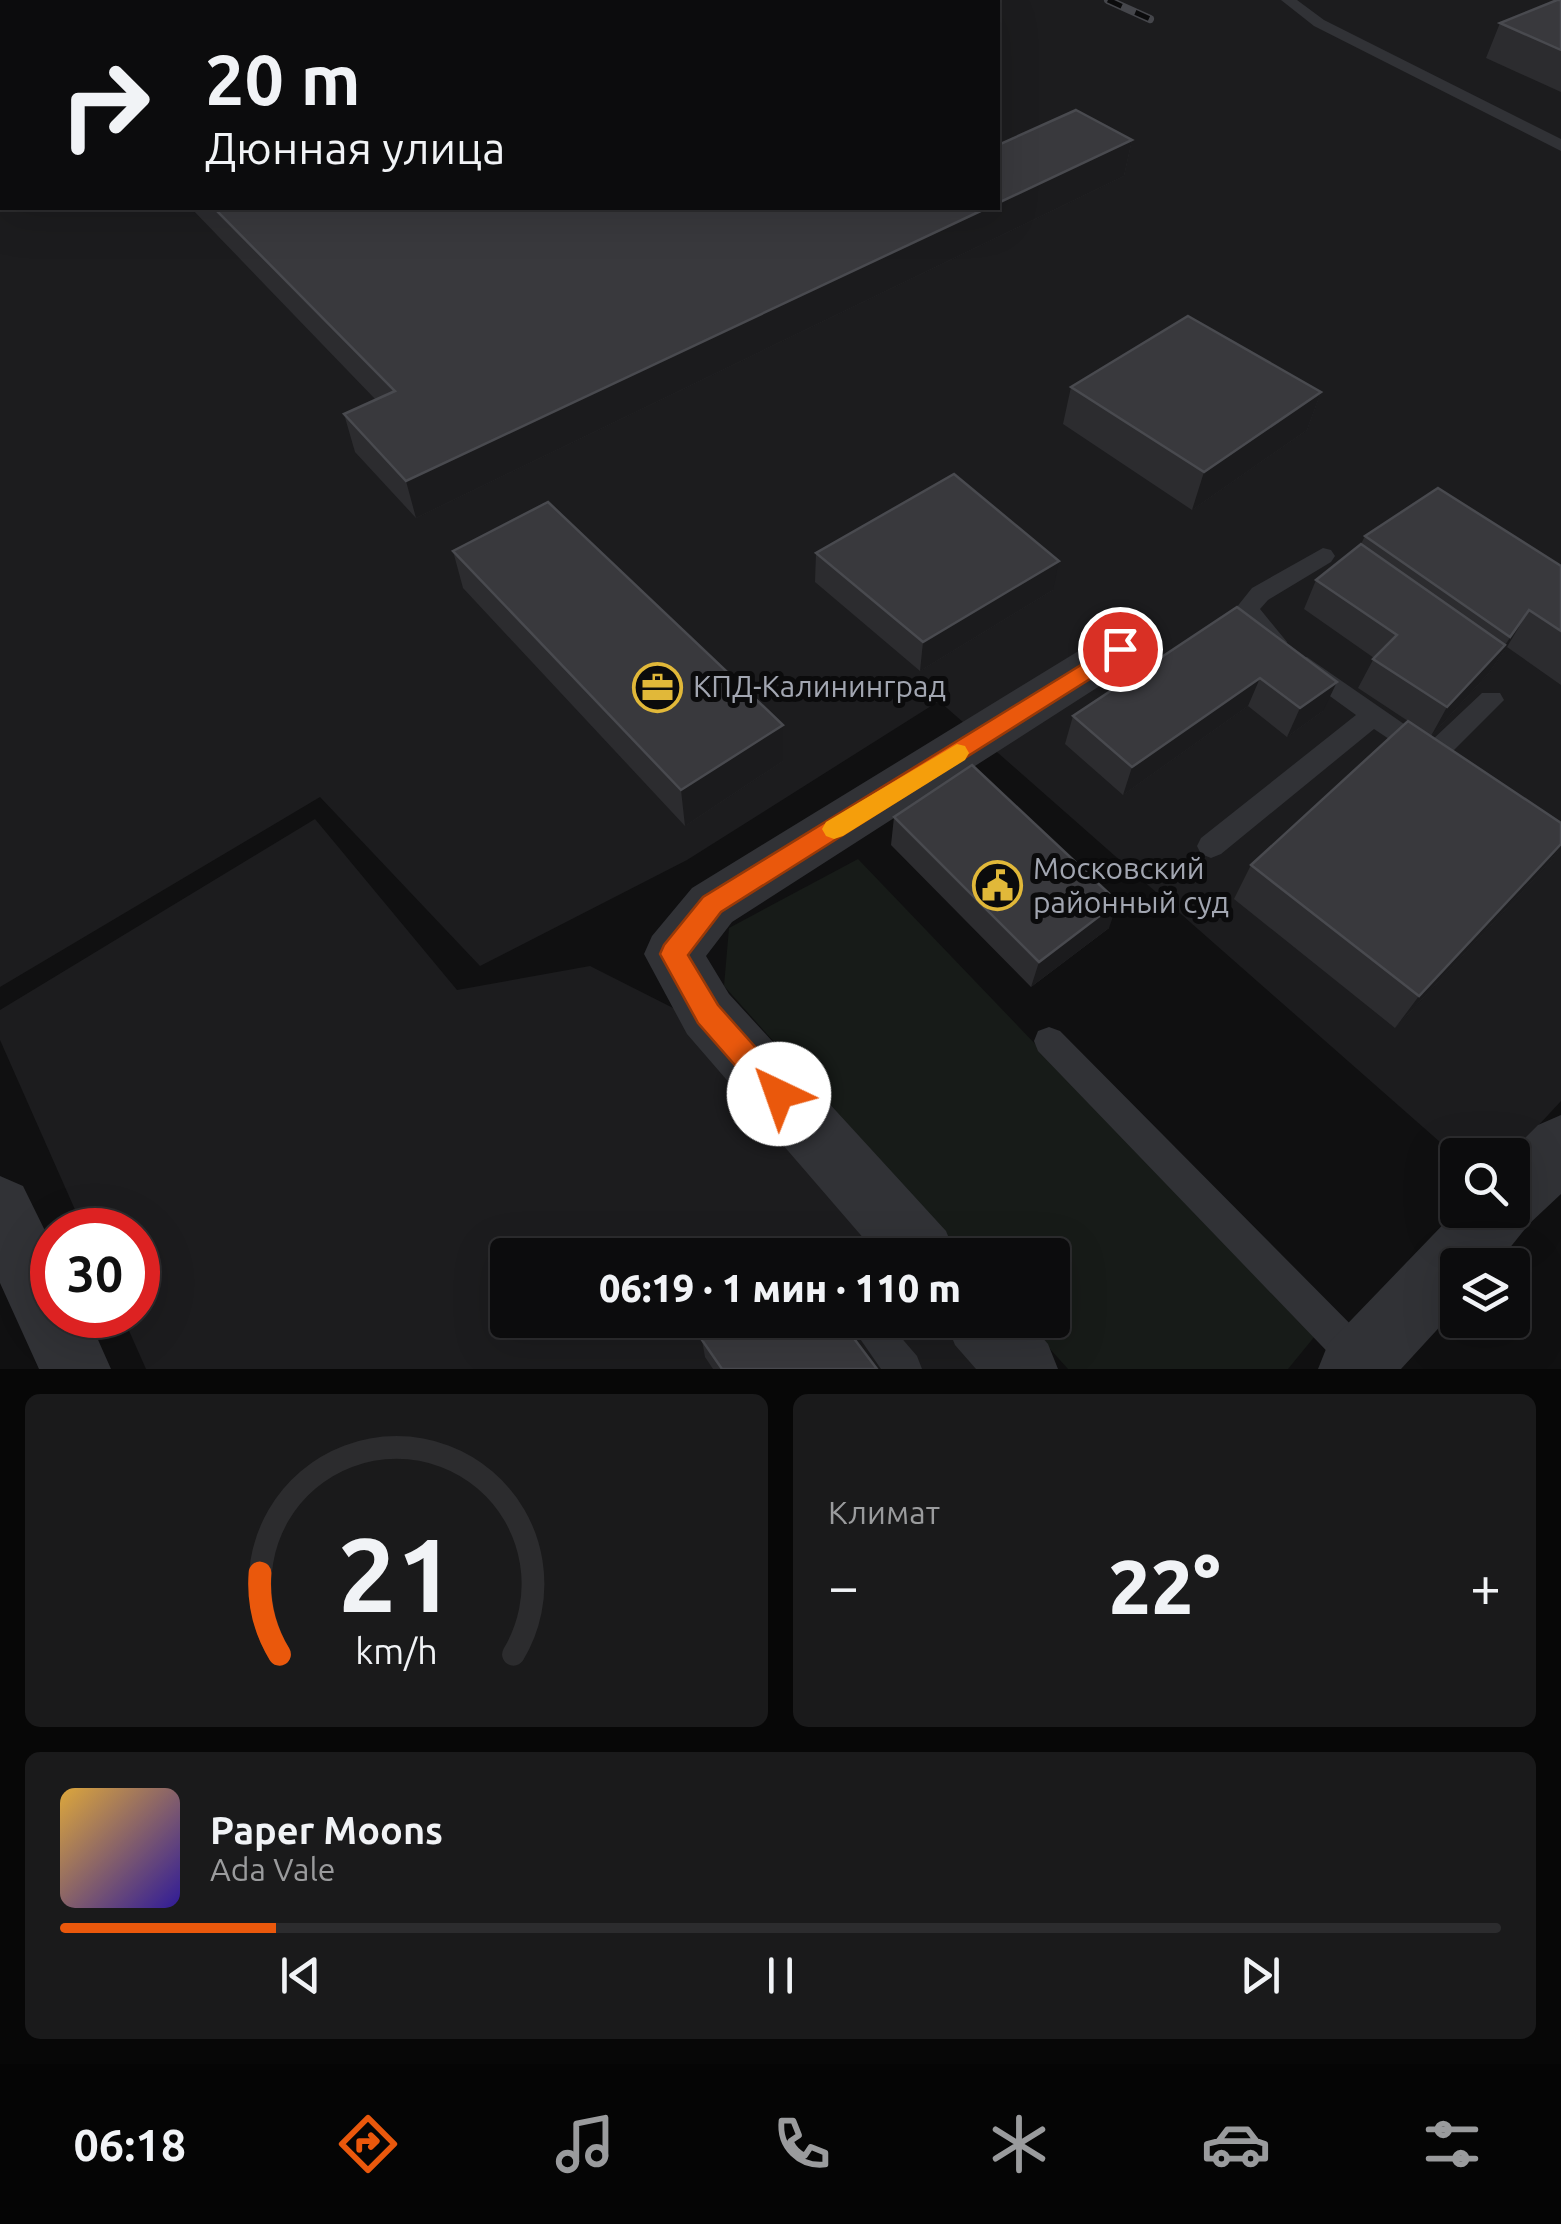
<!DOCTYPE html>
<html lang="ru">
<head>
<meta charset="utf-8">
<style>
	body { margin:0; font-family:Ubuntu,sans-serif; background:#1a1a1b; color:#f1f3f6; height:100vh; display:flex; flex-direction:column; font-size:38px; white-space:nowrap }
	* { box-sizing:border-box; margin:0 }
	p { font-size:32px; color:#9a9b9d }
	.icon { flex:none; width:55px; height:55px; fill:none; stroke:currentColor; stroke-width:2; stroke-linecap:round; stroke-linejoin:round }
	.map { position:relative; height:1369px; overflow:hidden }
	.side { display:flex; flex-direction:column; gap:25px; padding:25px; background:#070707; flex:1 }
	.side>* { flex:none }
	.hud { position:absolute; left:0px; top:0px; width:1000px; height:210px; box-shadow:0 10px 40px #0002,0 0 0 2px #2c2c2e; background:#0c0c0d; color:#f1f3f6; overflow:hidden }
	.buttons { position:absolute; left:1440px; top:1138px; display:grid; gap:20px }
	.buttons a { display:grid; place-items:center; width:90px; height:90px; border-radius:10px; background:#0c0c0d; box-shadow:0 10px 40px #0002,0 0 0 2px #2c2c2e; font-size:50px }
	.speed { position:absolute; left:30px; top:1208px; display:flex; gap:20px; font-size:50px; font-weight:700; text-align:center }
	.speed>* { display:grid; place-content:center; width:130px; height:130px; border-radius:50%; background:#0c0c0d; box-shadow:0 10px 40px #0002,0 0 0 2px #2c2c2e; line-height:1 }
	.speed .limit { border:15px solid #d22; background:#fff; color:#111 }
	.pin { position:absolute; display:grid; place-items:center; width:85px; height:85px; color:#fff; margin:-42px; border:5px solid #fff; border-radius:50%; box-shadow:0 2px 10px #0007 }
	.me { position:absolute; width:110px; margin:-55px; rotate:318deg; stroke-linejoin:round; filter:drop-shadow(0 0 8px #0008) }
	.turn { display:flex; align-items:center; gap:35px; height:210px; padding:0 40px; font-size:45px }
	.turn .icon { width:130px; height:130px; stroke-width:2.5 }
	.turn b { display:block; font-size:70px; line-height:85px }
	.big { font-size:75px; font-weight:800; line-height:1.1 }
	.side .card { flex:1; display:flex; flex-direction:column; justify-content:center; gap:15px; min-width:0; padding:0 35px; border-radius:15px; background:#1a1a1b }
	.side .dial { align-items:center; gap:0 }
	.dial svg { height:260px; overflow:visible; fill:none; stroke:#2c2c2e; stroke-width:7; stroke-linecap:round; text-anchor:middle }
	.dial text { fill:#f1f3f6; stroke:none }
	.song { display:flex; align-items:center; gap:30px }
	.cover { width:120px; height:120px; border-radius:15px; background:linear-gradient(135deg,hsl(40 70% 55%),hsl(250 70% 35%)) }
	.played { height:10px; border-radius:5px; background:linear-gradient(90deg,#ea580c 15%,#2c2c2e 15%) }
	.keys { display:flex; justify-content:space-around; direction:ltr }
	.heat { display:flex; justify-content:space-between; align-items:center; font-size:55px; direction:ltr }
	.side .tiles { flex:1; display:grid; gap:25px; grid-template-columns:1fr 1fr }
	.card:last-child { grid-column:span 2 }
	.trip { position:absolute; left:490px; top:1238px; width:580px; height:100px; border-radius:10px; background:#0c0c0d; box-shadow:0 10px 40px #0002,0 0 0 2px #2c2c2e; font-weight:800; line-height:100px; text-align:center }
	.tabs { display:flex; height:160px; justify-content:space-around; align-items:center; background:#050505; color:#9a9b9d }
	.tabs .icon { width:70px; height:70px }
	.tabs .selected { color:#ea580c }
	.tabs b { font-size:45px; color:#f1f3f6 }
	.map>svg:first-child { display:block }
	.built { fill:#1c1c1e; fill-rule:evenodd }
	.green { fill:#171b18 }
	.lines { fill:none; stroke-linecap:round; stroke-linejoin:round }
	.service { fill:#313236; fill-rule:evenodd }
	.minor { fill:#313236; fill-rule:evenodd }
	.rail-casing { stroke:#45464b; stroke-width:8 }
	.rail { stroke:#0b0b0c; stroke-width:5; stroke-dasharray:15; stroke-linecap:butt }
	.wall { fill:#2c2c2f }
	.shaded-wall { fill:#1b1b1d }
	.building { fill:#39393d; stroke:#494a4f; stroke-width:2.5 }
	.route { fill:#ea580c; stroke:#983908; stroke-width:2.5 }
	.slow { fill:#f59e0b }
	.labels { text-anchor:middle; stroke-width:10; stroke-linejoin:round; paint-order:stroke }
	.poi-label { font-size:30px; fill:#a2a6b1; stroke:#0b0b0c; text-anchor:start }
</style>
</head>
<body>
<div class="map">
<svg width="1561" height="1369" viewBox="0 0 1561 1369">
	<rect width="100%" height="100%" fill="#101011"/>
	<path class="built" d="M 0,0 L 1561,0 L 1561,1101 L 1511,1155 L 1457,1157 L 939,701 L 687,860 L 480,966 L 320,797 L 0,987 ZM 2,2 L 998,2 L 998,208 L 2,208 Z
		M 315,819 L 457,990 L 590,966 L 681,1012 L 886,1255 L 508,1255 L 508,1320 L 941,1320 L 982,1369 L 146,1369 L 122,1315 L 138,1315 L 138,1230 L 84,1230 L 0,1040 L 0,1010 Z"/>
	<path class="green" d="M 858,859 L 1315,1336 L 1288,1369 L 1068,1369 L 1024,1320 L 1052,1320 L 1052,1255 L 965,1255 L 724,986 L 729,928 Z"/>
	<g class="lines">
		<path class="service" d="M 1281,0 L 1297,0 L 1324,20 L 1561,139 L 1561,151 L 1314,26 Z
			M 1323,548 L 1331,550 L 1335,556 L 1331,562 L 1268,600 L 1260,609 L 1287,642 L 1284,648 L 1266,648 L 1245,628 L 1236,608 L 1252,588 Z
			M 1307,657 L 1430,742 L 1482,693 L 1500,693 L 1504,700 L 1440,764 L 1431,767 L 1374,729 L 1221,854 L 1211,858 L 1201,854 L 1197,846 L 1201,838 L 1356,715 L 1298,673 L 1295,666 L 1298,659 Z
			M 1049,1027 L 1060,1031 L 1382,1356 L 1387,1369 L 1344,1369 L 1038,1051 L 1034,1041 L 1038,1031 Z
			M 847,1320 L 886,1320 L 917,1356 L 922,1369 L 881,1369 Z"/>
		<path class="minor" d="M 1120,631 L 1137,636 L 1144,649 L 1137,662 L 732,922 L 706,956 L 729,994 L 946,1231 L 956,1255 L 878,1255 L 687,1034 L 644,954 L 652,936 L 692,888 L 1103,636 Z
			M 1561,1115 L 1561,1194 L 1529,1224 L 1496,1265 L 1458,1265 L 1458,1307 L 1401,1369 L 1318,1369 L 1328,1344 L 1458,1209 L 1512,1210 L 1512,1155 L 1508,1155 L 1538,1125 Z
			M 0,1176 L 23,1186 L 52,1245 L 52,1315 L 87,1315 L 111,1369 L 39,1369 L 0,1283 Z
			M 945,1320 L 1027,1320 L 1048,1344 L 1058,1369 L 976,1369 L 955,1345 Z"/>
		<defs>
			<path id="rail" d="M 1108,0 L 1150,19"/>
		</defs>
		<use href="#rail" class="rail-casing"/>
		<use href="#rail" class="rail"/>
	</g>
	<path class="wall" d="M 1561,0 L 1561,92 L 1486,58 L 1500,23 Z
		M 1132,140 L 1124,176 L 416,518 L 355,452 L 344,414 L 376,400 L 191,208 L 998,208 Z
		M 1071,387 L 1321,392 L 1307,430 L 1192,510 L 1063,424 Z
		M 1365,536 L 1561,566 L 1561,685 L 1507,647 L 1488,674 L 1431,736 L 1561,823 L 1561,847 L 1546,866 L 1395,1028 L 1234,899 L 1251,865 L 1408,721 L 1358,688 L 1374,658 L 1304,609 L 1316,580 L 1361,544 Z
		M 453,551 L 783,725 L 783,761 L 685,826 L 463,588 Z
		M 816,553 L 1053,590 L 920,671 L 815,582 Z
		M 1237,607 L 1323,711 L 1287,737 L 1248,706 L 1123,795 L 1065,744 L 1073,716 Z
		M 894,817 L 1109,928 L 1031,987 L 891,845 Z
		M 702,1340 L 877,1369 L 713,1369 L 705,1357 Z"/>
	<path class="shaded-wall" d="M 1132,140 L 1124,176 L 416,518 L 406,481 L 987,208 L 998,208 L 998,203 Z
		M 1321,392 L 1307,430 L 1192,510 L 1204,472 Z
		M 1059,561 L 1053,590 L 920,671 L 923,642 Z
		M 1529,610 L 1507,647 L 1488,674 L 1431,736 L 1447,707 L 1505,645 Z
		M 1260,678 L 1248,706 L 1123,795 L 1132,767 Z
		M 1337,682 L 1323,711 L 1287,737 L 1300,708 Z
		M 783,725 L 783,761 L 685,826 L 681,790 Z
		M 1561,844 L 1561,847 L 1546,866 L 1395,1028 L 1419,996 Z
		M 1118,902 L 1109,928 L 1031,987 L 1039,962 Z"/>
	<path class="building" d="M 404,0 L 607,0 L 611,2 L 396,2 Z
		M 1557,0 L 1561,0 L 1561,50 L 1500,23 Z
		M 1076,110 L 1132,140 L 998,203 L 998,145 Z
		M 214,208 L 987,208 L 406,481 L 344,414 L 395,391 Z
		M 1188,316 L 1321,392 L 1204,472 L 1071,387 Z
		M 954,474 L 1059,561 L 923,642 L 816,553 Z
		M 1438,488 L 1561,566 L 1561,631 L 1529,610 L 1510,637 L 1365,536 Z
		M 548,502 L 783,725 L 681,790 L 453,551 Z
		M 1361,544 L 1505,645 L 1447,707 L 1373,659 L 1397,635 L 1316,580 Z
		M 1237,607 L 1337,682 L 1300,708 L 1260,678 L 1132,767 L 1073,716 Z
		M 1408,721 L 1561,823 L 1561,844 L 1419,996 L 1251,865 Z
		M 972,765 L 1118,902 L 1039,962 L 894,817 Z
		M 726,1320 L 840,1320 L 877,1369 L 722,1369 L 702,1340 Z"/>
	<path class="route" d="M 1120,641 L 1131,649 L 1128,655 L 721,912 L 688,955 L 718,1005 L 789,1085 L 793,1094 L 789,1104 L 779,1108 L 769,1104 L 698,1023 L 660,954 L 664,945 L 703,897 Z"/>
	<path class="slow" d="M 957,744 L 965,746 L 969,753 L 965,760 L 843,836 L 834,839 L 826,836 L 822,829 L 826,822 Z"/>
	<defs>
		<symbol id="office-ring" viewBox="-11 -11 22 22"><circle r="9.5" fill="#0b0b0c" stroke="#e1b839" stroke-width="1.5"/><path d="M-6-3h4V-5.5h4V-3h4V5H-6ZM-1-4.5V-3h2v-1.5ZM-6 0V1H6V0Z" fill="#e1b839"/></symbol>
		<symbol id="civic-ring" viewBox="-11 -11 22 22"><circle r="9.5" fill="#0b0b0c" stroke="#e1b839" stroke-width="1.5"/><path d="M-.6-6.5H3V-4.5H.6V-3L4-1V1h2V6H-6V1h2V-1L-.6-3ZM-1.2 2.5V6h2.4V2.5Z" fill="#e1b839"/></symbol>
	</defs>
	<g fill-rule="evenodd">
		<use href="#office-ring" x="630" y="660" width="55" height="55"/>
		<use href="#civic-ring" x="970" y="858" width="55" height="55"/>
	</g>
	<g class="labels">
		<g class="poi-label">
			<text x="693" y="697">КПД-Калининград</text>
			<text x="1033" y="879">Московский<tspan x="1033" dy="34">районный суд</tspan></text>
		</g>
	</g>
</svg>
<div class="buttons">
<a><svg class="icon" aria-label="search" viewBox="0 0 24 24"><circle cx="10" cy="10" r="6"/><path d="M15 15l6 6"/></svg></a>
<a><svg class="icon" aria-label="layers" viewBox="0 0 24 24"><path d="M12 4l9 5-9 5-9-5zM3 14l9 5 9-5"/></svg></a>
</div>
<div class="speed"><div class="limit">30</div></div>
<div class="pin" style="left:1120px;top:649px;background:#d93025"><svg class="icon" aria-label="arrive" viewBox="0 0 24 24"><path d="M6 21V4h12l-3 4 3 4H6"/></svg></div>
<svg class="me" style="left:779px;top:1094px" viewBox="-20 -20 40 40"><circle r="19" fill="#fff"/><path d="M0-13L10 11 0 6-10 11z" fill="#ea580c"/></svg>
<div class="trip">06:19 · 1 мин · 110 m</div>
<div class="hud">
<div class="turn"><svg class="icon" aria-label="right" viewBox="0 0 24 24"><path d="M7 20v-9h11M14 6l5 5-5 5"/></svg><div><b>20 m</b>Дюнная улица</div></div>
</div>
</div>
<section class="side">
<div class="tiles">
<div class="card dial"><svg viewBox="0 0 100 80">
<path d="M14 69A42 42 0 1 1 86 69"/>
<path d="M14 69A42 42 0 0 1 8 44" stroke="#ea580c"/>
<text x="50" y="56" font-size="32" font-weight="700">21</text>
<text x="50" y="72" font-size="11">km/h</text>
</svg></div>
<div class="card"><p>Климат</p>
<div class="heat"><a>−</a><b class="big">22°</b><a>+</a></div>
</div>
<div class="card">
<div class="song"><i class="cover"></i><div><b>Paper Moons</b><p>Ada Vale</p></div></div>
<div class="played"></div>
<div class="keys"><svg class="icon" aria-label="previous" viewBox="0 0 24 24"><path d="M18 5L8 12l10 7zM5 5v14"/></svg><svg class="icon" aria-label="pause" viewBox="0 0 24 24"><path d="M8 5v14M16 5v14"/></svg><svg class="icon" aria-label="next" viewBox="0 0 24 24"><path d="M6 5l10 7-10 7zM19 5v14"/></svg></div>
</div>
</div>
</section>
<nav class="tabs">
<b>06:18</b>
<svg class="icon selected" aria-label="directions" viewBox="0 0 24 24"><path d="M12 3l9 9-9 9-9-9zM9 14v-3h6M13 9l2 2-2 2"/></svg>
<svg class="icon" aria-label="music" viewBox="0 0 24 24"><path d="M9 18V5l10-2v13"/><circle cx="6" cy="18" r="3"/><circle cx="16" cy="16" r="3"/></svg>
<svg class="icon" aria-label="phone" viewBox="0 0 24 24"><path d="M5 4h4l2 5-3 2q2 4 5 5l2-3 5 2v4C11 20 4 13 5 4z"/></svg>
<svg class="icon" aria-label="climate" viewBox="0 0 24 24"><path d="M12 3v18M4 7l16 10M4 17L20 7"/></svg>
<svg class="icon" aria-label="car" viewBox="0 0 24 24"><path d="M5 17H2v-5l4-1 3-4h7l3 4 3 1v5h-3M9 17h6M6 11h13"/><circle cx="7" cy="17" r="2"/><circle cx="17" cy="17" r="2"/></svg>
<svg class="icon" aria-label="filters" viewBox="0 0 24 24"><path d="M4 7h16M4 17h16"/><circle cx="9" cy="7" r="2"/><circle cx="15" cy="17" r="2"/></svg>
</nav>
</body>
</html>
